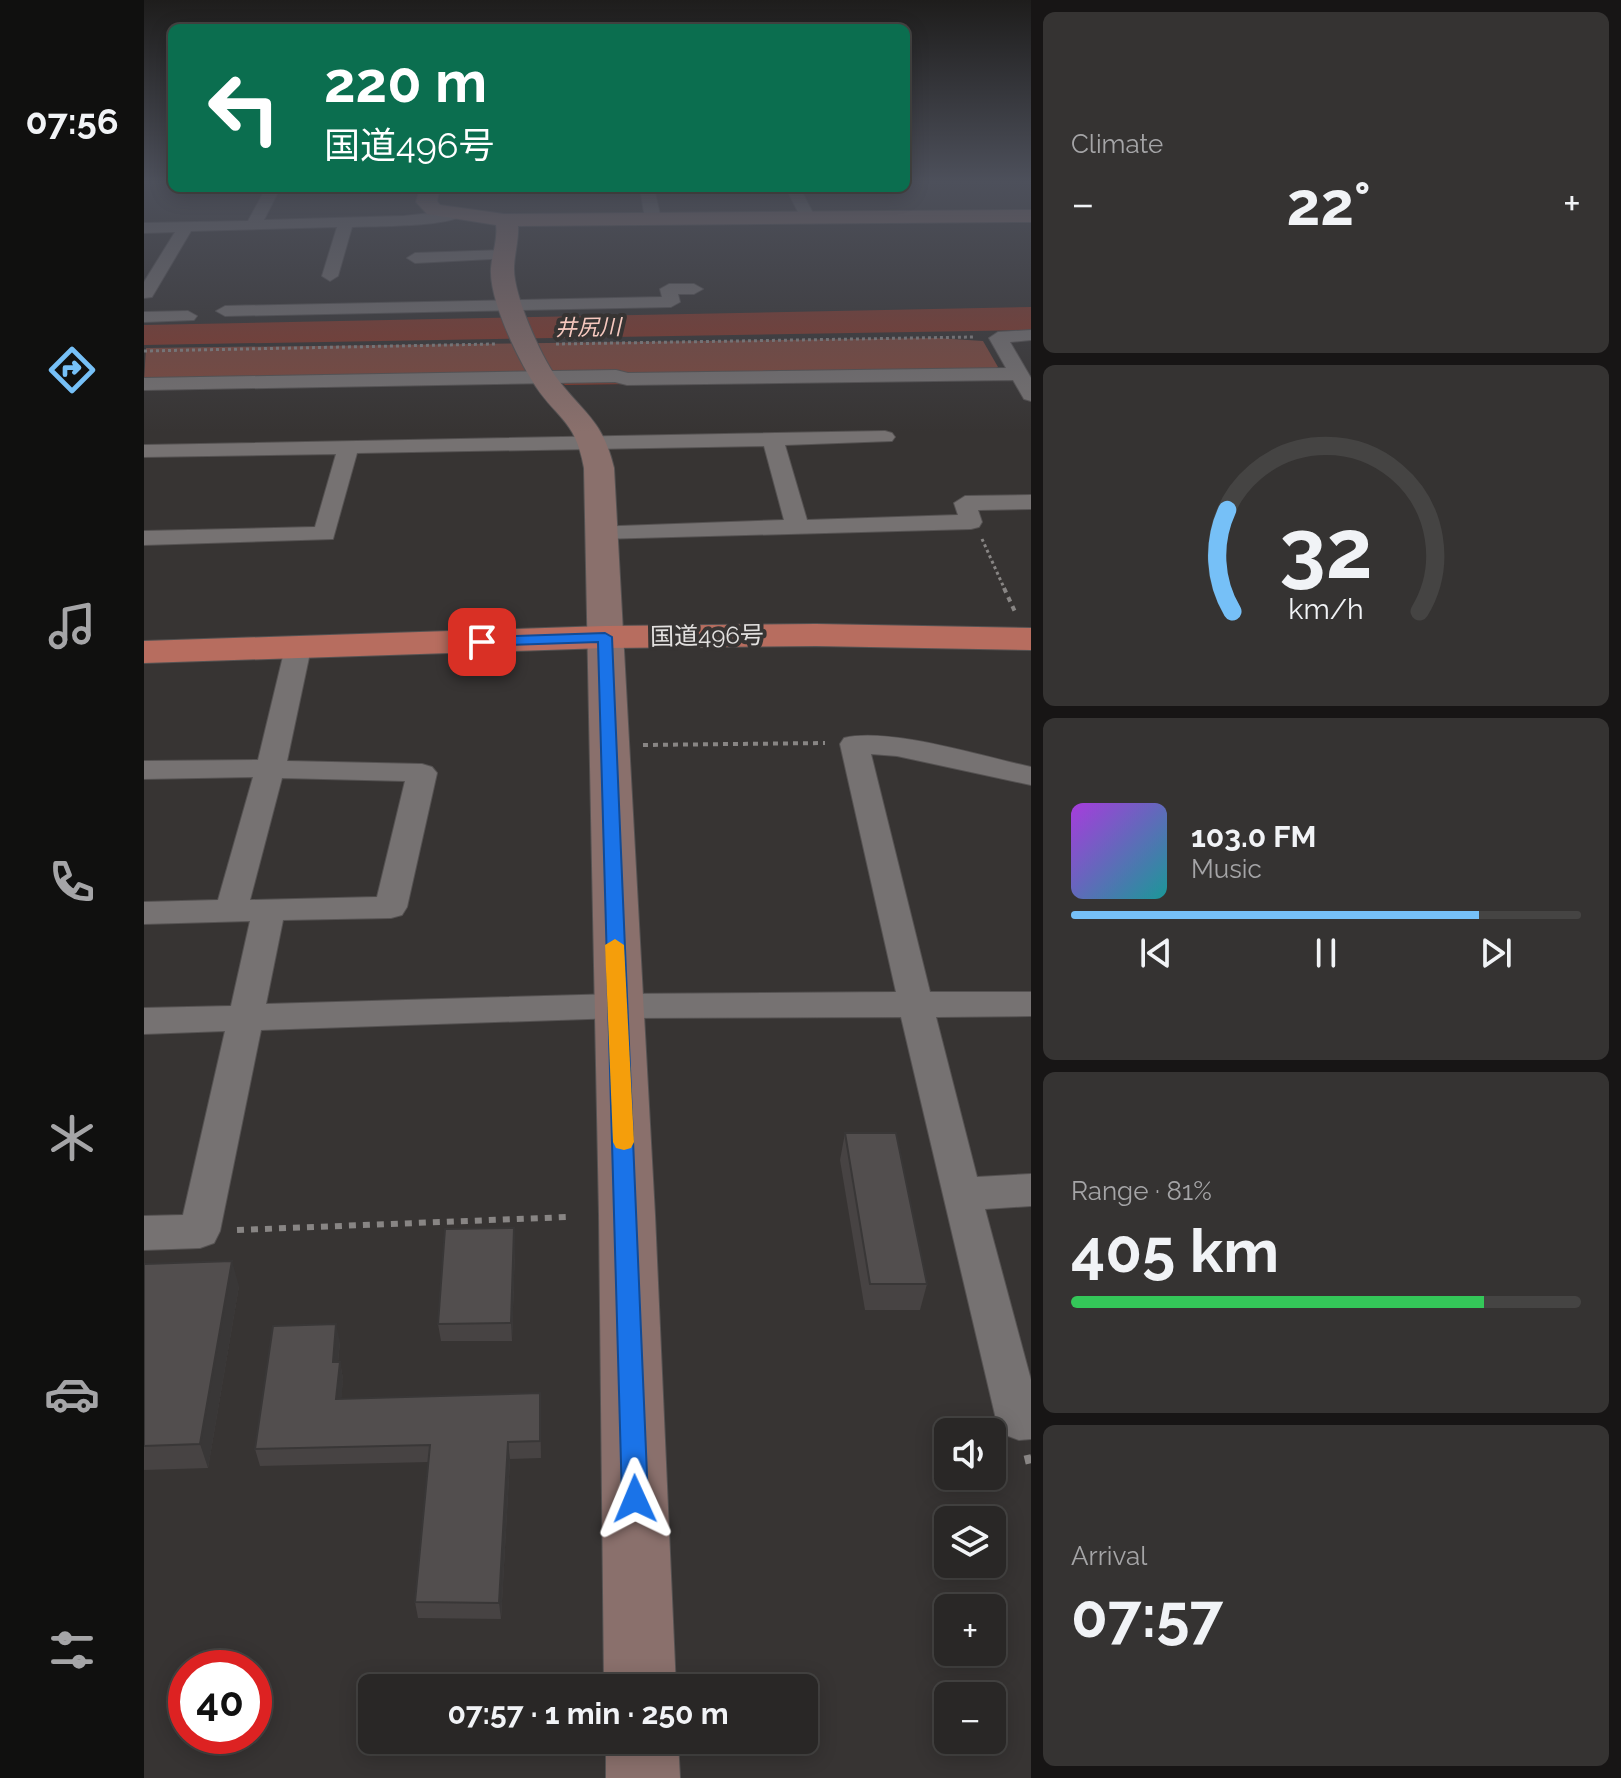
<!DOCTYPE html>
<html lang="en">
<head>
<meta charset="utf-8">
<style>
	body { margin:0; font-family:Raleway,"Noto Sans JP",sans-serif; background:#353332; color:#f1f3f6; height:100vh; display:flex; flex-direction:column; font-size:30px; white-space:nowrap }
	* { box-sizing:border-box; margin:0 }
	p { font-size:26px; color:#a5a5a7 }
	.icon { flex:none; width:44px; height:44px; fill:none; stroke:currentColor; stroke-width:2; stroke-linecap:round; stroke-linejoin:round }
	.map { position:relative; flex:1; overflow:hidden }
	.side { display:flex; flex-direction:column; gap:12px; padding:12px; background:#171515; width:590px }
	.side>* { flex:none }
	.hud { position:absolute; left:24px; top:24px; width:742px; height:168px; border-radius:12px; box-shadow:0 4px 20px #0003,0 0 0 2px #454443; background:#0b6e4f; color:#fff; overflow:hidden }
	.tools { position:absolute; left:790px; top:1418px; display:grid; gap:16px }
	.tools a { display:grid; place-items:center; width:72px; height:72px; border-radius:12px; background:#292726; box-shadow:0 4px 20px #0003,0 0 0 2px #454443; font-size:40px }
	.speed { position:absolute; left:24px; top:1650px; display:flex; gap:16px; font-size:40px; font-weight:700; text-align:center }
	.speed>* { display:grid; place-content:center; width:104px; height:104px; border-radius:50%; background:#292726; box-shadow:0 4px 20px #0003,0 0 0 2px #454443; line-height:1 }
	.speed .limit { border:12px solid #d22; background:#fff; color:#111 }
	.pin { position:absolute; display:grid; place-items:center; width:68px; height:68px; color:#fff; margin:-34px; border-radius:16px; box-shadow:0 4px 12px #0006 }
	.me { position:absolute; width:88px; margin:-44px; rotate:359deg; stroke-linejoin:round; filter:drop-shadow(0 0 6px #0008) }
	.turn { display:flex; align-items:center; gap:28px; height:168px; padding:0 24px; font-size:36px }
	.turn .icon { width:104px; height:104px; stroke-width:2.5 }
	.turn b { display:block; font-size:56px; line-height:68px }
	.big { font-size:60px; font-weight:700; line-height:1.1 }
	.side .widget { flex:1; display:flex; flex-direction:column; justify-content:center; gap:12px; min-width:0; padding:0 28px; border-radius:12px; background:#353332 }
	.side .dial { align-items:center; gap:0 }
	.dial svg { height:208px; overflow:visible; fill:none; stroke:#454443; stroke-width:7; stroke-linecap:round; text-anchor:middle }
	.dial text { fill:#f1f3f6; stroke:none }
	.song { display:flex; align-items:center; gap:24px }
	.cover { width:96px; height:96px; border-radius:12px; background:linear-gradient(135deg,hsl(280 70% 55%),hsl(180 70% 35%)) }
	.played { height:8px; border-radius:4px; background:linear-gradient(90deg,#76c0f7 80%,#454443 80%) }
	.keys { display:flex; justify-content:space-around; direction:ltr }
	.heat { display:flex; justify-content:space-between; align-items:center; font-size:44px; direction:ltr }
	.charge { height:12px; border-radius:6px; background:linear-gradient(90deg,#34c759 81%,#454443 0) }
	.trip { position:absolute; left:214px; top:1674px; width:460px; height:80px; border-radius:12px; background:#292726; box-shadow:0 4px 20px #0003,0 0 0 2px #454443; font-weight:700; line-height:80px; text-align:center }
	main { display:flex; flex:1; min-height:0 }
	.tabs { display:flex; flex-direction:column; width:144px; justify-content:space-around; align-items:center; background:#10100f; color:#a5a5a7 }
	.tabs .icon { width:56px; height:56px }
	.tabs .selected { color:#76c0f7 }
	.tabs b { font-size:36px; color:#f1f3f6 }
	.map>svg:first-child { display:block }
	.green { fill:#7e493e }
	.water { fill:#84392b }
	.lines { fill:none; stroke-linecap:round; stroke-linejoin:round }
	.stream { fill:#84392b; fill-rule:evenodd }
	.street-casing { stroke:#555252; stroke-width:2 }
	.secondary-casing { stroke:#555252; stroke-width:2 }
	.highway-casing { stroke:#555252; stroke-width:2 }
	.path-far3 { stroke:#888584; stroke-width:3; stroke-dasharray:3 3; stroke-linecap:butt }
	.path-far2 { stroke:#888584; stroke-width:4; stroke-dasharray:5 5; stroke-linecap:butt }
	.path-far1 { stroke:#888584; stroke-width:6; stroke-dasharray:7 7; stroke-linecap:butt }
	.path { stroke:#888584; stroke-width:7; stroke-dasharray:9 9; stroke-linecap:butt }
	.street { fill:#767272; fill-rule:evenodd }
	.secondary { fill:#8a706c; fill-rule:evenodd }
	.highway { fill:#b76d5f; fill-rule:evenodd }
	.wall { fill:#474343 }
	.shaded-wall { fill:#393737 }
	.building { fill:#524e4e; stroke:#393737; stroke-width:2 }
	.route { fill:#1a73e8; stroke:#114b97; stroke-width:2 }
	.slow { fill:#f59e0b }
	.labels { text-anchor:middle; stroke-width:8; stroke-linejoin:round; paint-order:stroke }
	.far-water-label { font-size:22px; font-style:italic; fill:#f7c9bf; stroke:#373433 }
	.street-label { font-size:24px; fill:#e3e1e0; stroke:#373433 }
</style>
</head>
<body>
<main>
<nav class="tabs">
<b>07:56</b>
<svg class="icon selected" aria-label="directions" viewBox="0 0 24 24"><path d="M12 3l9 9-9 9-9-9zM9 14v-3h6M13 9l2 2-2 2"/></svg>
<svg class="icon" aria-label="music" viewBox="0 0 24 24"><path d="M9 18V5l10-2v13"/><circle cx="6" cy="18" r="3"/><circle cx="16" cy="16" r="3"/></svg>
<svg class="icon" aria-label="phone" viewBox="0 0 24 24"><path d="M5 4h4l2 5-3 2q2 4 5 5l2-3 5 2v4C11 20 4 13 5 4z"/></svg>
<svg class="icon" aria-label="climate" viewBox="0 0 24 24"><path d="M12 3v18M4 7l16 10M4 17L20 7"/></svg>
<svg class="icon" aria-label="car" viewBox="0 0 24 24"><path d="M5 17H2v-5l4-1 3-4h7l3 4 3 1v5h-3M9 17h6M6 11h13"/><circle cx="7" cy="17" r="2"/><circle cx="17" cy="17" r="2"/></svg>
<svg class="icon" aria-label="filters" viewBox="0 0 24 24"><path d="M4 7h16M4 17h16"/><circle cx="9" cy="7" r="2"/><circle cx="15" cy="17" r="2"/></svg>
</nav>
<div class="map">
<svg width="887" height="1778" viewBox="0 0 887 1778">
	<rect width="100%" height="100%" fill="#373433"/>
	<path class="green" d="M 793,338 L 839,341 L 854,367 L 849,370 L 0,381 L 2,348 Z"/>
	<path class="water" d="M 887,307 L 887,330 L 0,345 L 0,325 Z"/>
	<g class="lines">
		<path class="stream" d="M 485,381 L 487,382 L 487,384 L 421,385 L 418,383 L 421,381 Z"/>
		<defs>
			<path id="street" d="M 122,188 L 136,188 L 120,220 L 260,216 L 311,210 L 319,215 C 303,227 231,226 208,227 L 194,276 L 186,281 L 178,276 L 193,227 L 47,231 L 8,297 L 0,298 L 0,282 L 31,232 L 0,233 L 0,223 L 104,221 Z
				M 496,188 L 510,188 L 517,219 L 514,222 L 504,222 L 501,219 Z
				M 642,188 L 656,188 L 671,217 L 668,220 L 658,220 Z
				M 360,250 L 368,255 L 366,258 L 271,263 L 263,258 L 271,253 Z
				M 525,284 L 550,284 L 559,289 L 550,294 L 534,294 L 536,302 L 527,307 L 81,316 L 72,311 L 81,306 L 518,297 L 516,289 Z
				M 44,311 L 53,316 L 50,320 L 0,322 L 0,312 Z
				M 887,330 L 887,340 L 866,342 L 887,378 L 887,401 L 880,399 L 869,380 L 483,385 L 471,382 L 0,390 L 0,378 L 472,370 L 484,373 L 862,368 L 845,338 L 854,332 Z
				M 741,431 L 748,433 L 751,437 L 748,441 L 641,445 L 663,520 L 814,515 L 810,503 L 821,496 L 887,495 L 887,509 L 834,510 L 838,522 L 835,527 L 827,529 L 456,539 L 448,537 L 444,532 L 448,527 L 640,520 L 620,446 L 213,453 L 189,539 L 0,545 L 0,531 L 171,527 L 192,454 L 0,457 L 0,445 Z
				M 154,640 L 163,642 L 167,648 L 143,761 L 278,764 L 288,767 L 293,773 L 263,907 L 258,915 L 247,918 L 139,920 L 122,1004 L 473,994 L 752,992 L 696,744 L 700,738 C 745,727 840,757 887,767 L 887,785 L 753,756 L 727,754 L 786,992 L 887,992 L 887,1016 L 792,1017 L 833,1177 L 887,1174 L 887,1206 L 841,1209 L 887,1380 L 887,1439 L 875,1440 L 859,1434 L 852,1419 L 757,1017 L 473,1018 L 117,1030 L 76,1231 L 70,1243 L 56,1248 L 0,1250 L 0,1216 L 39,1215 L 81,1031 L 0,1034 L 0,1008 L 87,1006 L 106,921 L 0,924 L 0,902 L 74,900 L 109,777 L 0,779 L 0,761 L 114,760 L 141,648 L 145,642 ZM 138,778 L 261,781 L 233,897 L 106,900 Z"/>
			<path id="secondary" d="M 276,188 L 296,188 L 293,201 L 296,205 L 360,214 L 887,210 L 887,222 L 374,226 C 375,240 370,255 370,269 C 370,296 396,354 412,377 C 439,413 459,420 470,468 L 511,1215 L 532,1688 L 460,1688 L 455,1215 L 440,468 C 431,417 410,418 387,379 C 371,353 345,298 347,268 C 348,254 354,239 352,225 L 283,214 L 272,202 Z
				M 462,1740 L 534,1740 L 536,1778 L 462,1778 Z"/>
			<path id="highway" d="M 672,624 L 887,628 L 887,650 L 672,646 L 461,648 L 0,663 L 0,641 L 461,626 Z"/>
		</defs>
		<use href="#street" class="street-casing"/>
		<use href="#secondary" class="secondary-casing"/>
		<use href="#highway" class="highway-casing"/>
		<path class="path-far3" d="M 412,344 L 830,337
			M 0,351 L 351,344
			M 838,539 L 861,590"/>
		<path class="path-far2" d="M 860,588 L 872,614
			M 499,745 L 681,743"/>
		<path class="path-far1" d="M 93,1230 L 424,1217"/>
		<path class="path" d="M 883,1455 L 887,1471"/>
		<use href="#street" class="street"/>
		<use href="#secondary" class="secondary"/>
		<use href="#highway" class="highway"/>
	</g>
	<path class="wall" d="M 701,1133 L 783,1284 L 776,1310 L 721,1310 L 696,1160 Z
		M 370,1228 L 371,1246 L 368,1341 L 297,1341 L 294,1324 Z
		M 0,1264 L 95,1286 L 64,1468 L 0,1470 Z
		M 196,1342 L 194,1362 L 196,1362 L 199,1379 L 197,1399 L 396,1410 L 397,1458 L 366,1459 L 357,1619 L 274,1618 L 271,1602 L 285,1462 L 116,1466 L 111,1449 Z"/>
	<path class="shaded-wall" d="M 370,1228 L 371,1246 L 368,1341 L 367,1323 Z
		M 88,1261 L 95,1286 L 64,1468 L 56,1444 Z
		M 192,1324 L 196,1342 L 192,1379 L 189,1362 Z
		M 196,1362 L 199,1379 L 196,1417 L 192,1399 Z
		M 364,1442 L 366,1459 L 357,1619 L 355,1603 Z"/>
	<path class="building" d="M 701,1133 L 752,1133 L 783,1284 L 726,1284 Z
		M 370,1228 L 367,1323 L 294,1324 L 301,1229 Z
		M 88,1261 L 56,1444 L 0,1446 L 0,1264 Z
		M 192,1324 L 189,1362 L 196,1362 L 192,1399 L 396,1393 L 396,1441 L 364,1442 L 355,1603 L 271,1602 L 286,1445 L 111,1449 L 129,1326 Z"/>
	<linearGradient id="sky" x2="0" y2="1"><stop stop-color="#1e1d1c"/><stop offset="0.42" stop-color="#4d505b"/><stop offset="1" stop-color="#4d505b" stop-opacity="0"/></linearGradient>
	<rect width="887" height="432" fill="url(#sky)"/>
	<path class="route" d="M 461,633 L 468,637 L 504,1499 L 500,1508 L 491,1512 L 482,1508 L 478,1499 L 454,642 L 338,646 L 331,642 L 338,637 Z"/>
	<path class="slow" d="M 471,939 L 480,945 L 490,1142 L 487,1148 L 480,1150 L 472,1148 L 469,1142 L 461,945 Z"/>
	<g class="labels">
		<g class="far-water-label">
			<text transform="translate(444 327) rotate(-1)" y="8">井尻川</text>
		</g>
		<g class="street-label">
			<text transform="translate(563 636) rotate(-1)" y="8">国道496号</text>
		</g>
	</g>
</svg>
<div class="tools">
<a><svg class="icon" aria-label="sound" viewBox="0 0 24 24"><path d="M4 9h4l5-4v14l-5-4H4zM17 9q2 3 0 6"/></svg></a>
<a><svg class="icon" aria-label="layers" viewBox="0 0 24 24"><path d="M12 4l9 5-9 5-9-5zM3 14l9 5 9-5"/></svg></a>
<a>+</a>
<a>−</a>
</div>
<div class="speed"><div class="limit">40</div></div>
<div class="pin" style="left:338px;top:642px;background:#d93025"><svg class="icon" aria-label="arrive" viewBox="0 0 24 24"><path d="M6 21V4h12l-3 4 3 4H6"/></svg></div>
<svg class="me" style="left:491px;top:1499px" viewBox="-20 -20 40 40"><path d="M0-17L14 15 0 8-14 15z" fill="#1a73e8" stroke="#fff" stroke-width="4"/></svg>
<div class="trip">07:57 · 1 min · 250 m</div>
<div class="hud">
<div class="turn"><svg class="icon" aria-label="left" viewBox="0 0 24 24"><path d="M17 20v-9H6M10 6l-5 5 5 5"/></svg><div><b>220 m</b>国道496号</div></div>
</div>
</div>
<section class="side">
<div class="widget"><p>Climate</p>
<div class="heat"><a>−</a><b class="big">22°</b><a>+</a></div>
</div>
<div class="widget dial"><svg viewBox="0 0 100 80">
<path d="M14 69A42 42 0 1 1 86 69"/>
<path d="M14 69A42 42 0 0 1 12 30" stroke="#76c0f7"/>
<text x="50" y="56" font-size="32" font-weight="700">32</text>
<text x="50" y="72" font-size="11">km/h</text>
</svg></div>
<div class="widget">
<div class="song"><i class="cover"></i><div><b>103.0 FM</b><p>Music</p></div></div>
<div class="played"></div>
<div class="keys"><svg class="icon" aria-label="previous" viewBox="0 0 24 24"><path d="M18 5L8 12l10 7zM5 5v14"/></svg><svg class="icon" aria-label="pause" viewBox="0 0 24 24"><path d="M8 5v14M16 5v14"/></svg><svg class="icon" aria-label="next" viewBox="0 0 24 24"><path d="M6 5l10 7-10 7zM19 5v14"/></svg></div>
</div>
<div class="widget"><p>Range · 81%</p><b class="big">405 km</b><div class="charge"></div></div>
<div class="widget"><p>Arrival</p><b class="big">07:57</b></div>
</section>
</main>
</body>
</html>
